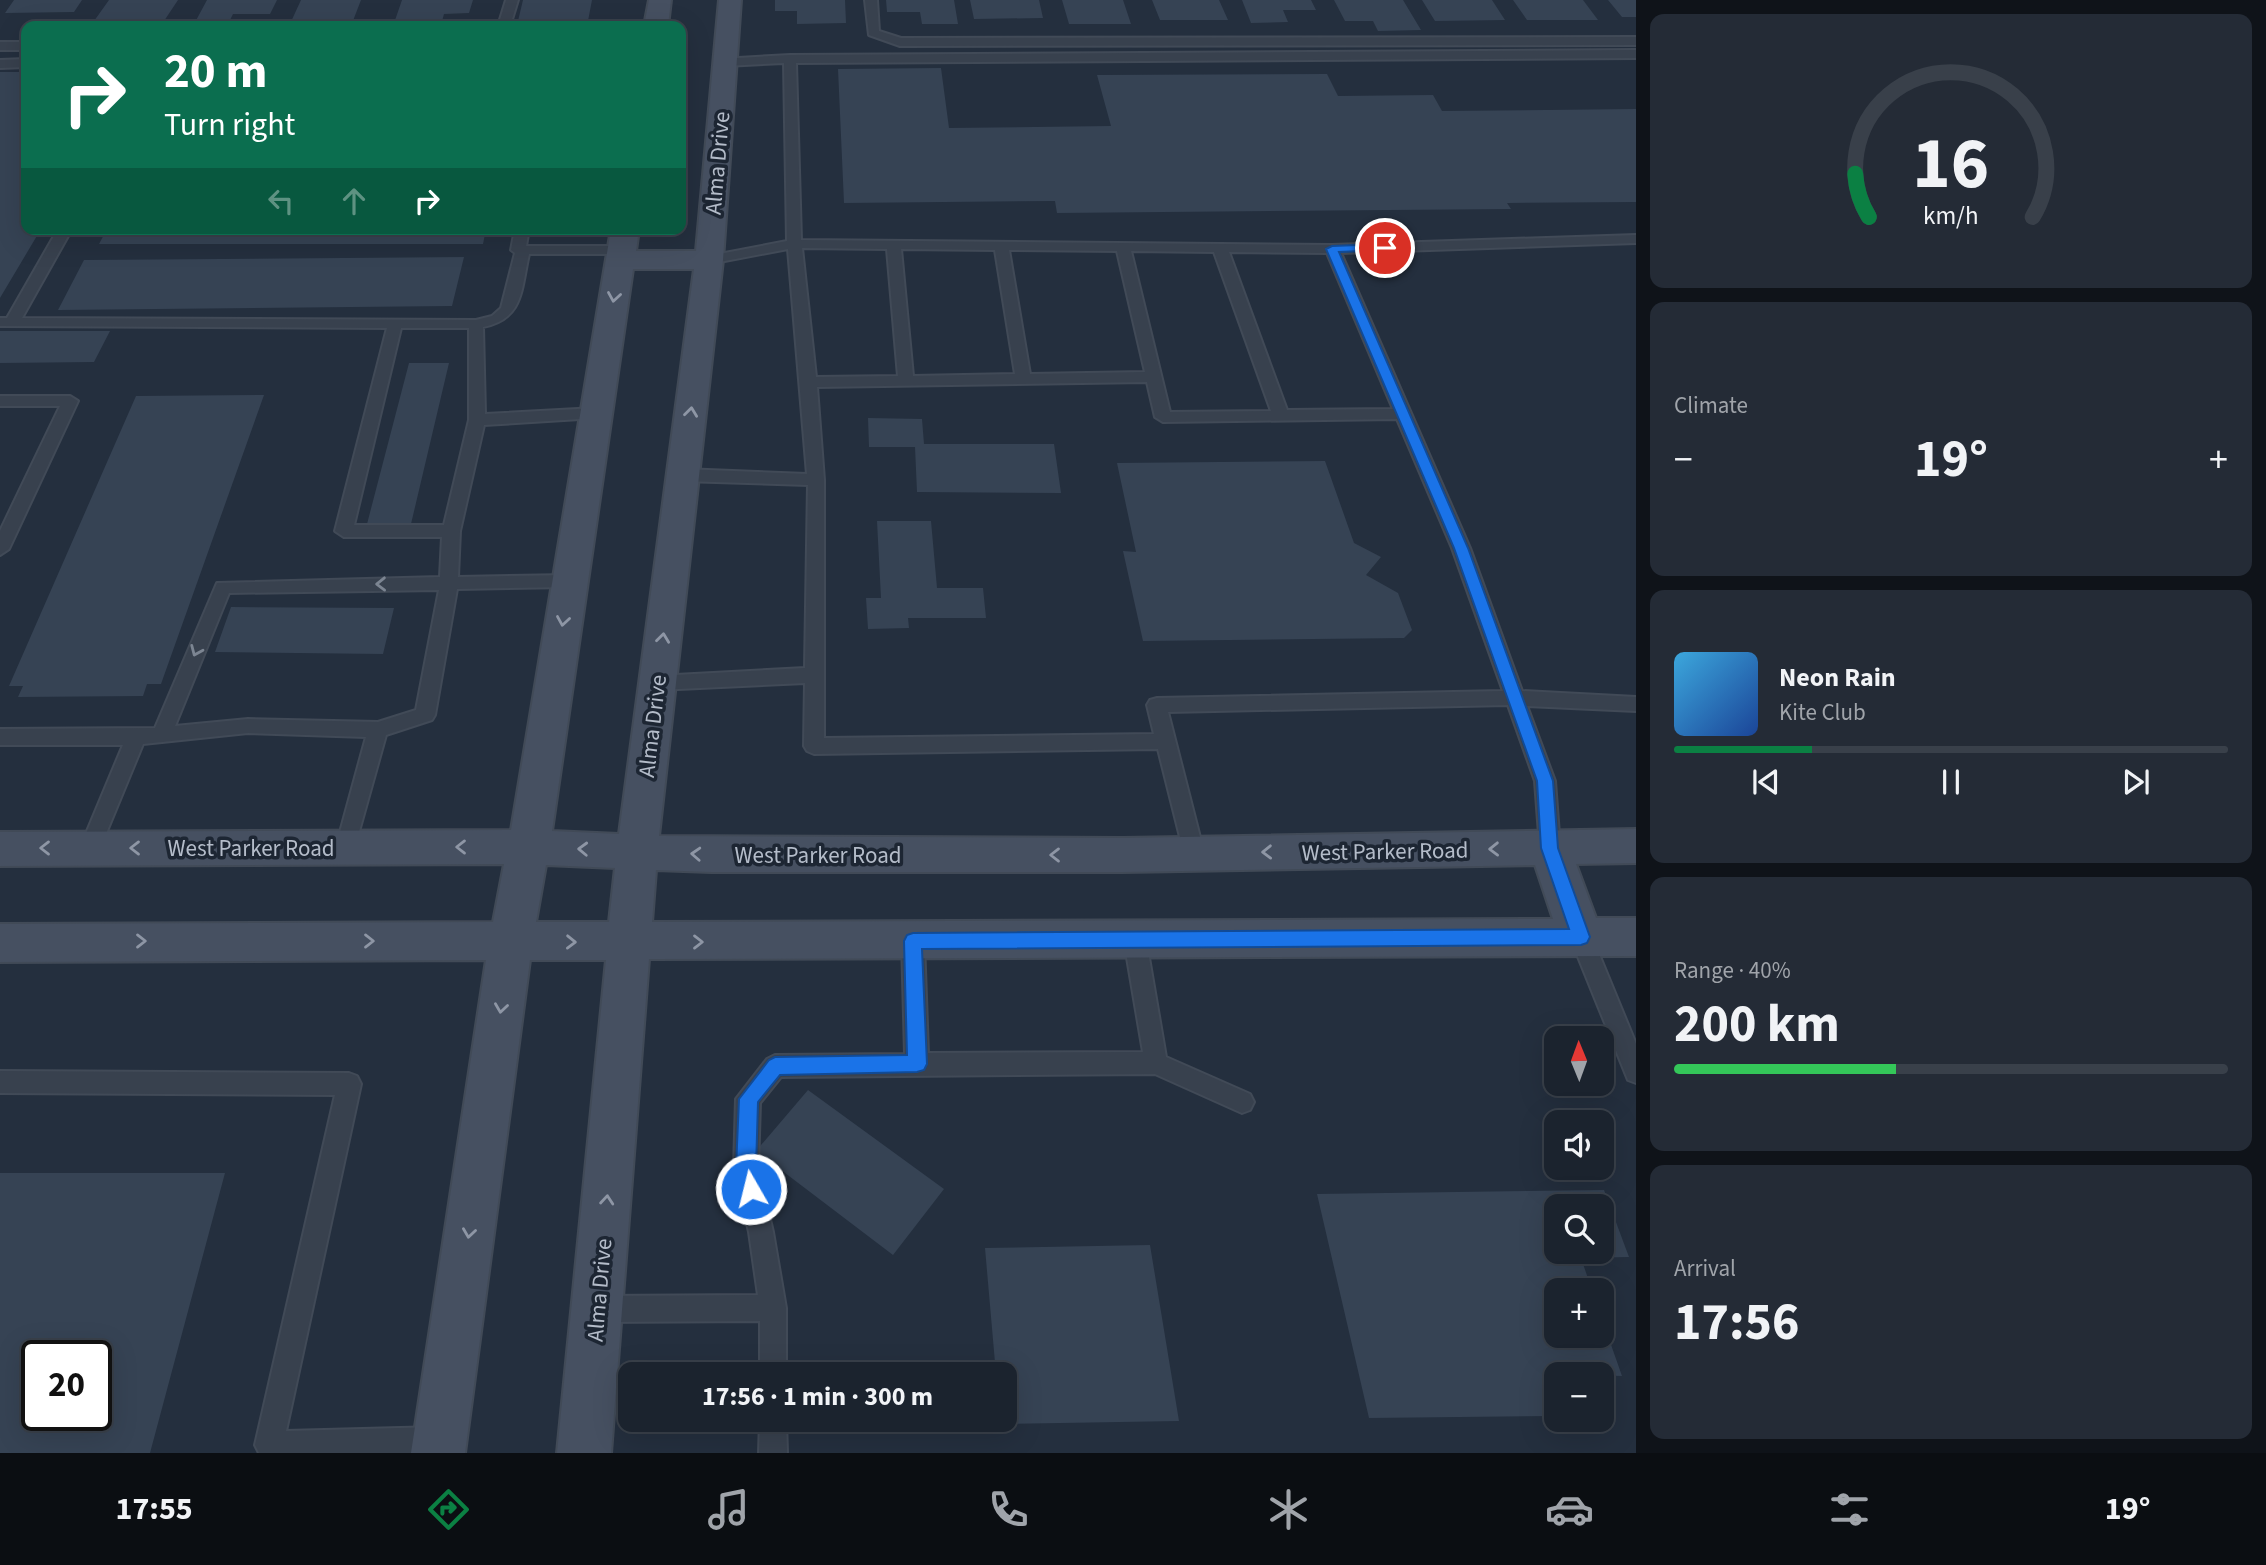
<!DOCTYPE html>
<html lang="en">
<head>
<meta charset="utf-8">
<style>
	body { margin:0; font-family:"Source Sans 3",sans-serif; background:#242b36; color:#f1f3f6; height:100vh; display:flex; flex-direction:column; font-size:26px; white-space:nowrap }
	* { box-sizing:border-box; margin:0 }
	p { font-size:23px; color:#a0a4aa }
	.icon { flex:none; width:38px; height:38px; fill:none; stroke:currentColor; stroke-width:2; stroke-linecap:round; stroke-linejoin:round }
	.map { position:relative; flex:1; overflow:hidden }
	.details { display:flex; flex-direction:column; gap:14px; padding:14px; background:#0f1319; width:630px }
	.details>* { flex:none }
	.hud { position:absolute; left:21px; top:21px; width:665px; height:214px; border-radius:14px; box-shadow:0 7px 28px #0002,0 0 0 2px #39404a; background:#0b6e4f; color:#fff; overflow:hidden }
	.needle { width:46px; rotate:359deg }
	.fabs { position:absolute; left:1544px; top:1026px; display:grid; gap:14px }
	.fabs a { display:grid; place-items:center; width:70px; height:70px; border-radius:14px; background:#1b232e; box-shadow:0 7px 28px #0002,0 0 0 2px #39404a; font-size:35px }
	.speed { position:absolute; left:21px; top:1340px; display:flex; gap:14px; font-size:35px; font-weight:700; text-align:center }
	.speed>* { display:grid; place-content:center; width:91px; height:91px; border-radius:50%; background:#1b232e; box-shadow:0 7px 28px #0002,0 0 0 2px #39404a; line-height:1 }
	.speed .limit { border:4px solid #111; border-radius:10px; background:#fff; color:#111 }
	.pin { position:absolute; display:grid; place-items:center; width:60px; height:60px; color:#fff; margin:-30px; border:4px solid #fff; border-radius:50%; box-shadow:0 2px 7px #0007 }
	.me { position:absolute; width:77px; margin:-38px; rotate:352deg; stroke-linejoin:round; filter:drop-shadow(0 0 5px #0008) }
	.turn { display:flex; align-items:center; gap:24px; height:147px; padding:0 28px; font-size:32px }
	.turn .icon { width:91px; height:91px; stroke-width:2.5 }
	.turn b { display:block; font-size:49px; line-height:60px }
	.lanes { display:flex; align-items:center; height:66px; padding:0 28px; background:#0003; justify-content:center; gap:35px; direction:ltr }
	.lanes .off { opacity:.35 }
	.big { font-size:52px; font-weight:700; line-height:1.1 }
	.details .card { flex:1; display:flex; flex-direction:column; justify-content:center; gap:10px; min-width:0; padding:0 24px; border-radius:14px; background:#242b36 }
	.details .dial { align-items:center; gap:0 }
	.dial svg { height:182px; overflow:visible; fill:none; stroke:#39404a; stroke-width:7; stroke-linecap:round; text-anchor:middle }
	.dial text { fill:#f1f3f6; stroke:none }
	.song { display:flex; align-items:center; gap:21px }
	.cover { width:84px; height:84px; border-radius:10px; background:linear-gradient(135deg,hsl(200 70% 55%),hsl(220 70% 35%)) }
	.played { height:7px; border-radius:4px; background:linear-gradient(90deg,#0b8043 25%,#39404a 25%) }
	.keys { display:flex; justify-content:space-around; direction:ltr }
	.heat { display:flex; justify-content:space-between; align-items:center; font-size:38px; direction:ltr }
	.charge { height:10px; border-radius:5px; background:linear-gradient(90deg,#34c759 40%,#39404a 0) }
	.trip { position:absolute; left:618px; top:1362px; width:399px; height:70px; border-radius:14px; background:#1b232e; box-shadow:0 7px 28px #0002,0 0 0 2px #39404a; font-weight:700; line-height:70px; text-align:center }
	.menu { display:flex; height:112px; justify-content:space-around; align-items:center; background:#0b0e12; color:#a0a4aa }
	.menu .icon { width:49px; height:49px }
	.menu .selected { color:#0b8043 }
	.menu b { font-size:32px; color:#f1f3f6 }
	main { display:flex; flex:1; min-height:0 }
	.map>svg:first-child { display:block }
	.building { fill:#364354; fill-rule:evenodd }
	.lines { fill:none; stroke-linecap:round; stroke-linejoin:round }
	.service-casing { stroke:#414a57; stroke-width:4 }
	.secondary-casing { stroke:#414a57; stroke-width:4 }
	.service { fill:#38414e; fill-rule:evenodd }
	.secondary { fill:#465061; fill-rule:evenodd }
	.oneway { stroke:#8e96a5 }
	.oneway2 { stroke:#7c8592 }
	.route { fill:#1a73e8; stroke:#114b97; stroke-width:2 }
	.labels { text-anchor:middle; stroke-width:7; stroke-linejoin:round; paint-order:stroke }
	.street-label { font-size:23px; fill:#b4bcc9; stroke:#1d2633 }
</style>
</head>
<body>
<main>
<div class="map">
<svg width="1636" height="1453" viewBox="0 0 1636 1453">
	<rect width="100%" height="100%" fill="#242f3e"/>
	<path class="building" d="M 14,0 L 82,0 L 74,12 L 5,13 Z
		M 109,0 L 178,0 L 164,21 L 94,21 Z
		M 207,0 L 277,0 L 270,14 L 233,14 L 227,26 L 193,26 Z
		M 301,0 L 361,0 L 351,26 L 289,26 Z
		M 402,0 L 473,0 L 469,13 L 444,14 L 441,25 L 393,26 Z
		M 523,0 L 592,0 L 588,21 L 518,21 Z
		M 775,0 L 845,0 L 846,23 L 797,24 L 797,11 L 775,11 Z
		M 886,0 L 954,0 L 958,24 L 922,24 L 920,12 L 887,12 Z
		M 970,0 L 1039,0 L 1043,18 L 974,19 Z
		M 1062,0 L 1123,0 L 1131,24 L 1069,24 Z
		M 1152,0 L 1219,0 L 1228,20 L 1160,20 Z
		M 1242,0 L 1311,0 L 1316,10 L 1283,10 L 1288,22 L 1251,23 Z
		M 1334,0 L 1403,0 L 1421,30 L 1378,31 L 1373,21 L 1345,21 Z
		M 1422,0 L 1492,0 L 1505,20 L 1435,21 Z
		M 1513,0 L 1583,0 L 1598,20 L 1527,20 Z
		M 1608,0 L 1636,0 L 1636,17 L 1622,17 Z
		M 941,68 L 949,128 L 1111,126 L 1097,75 L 1327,74 L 1338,96 L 1433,95 L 1442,111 L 1636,109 L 1636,202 L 1507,203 L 1511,209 L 1057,213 L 1055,201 L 844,203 L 838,69 Z
		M 0,72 L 26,72 L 26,229 L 41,229 L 0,298 Z
		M 107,229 L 486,229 L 483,244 L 99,244 Z
		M 464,257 L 452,306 L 58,310 L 84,260 Z
		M 0,331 L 110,331 L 94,362 L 0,363 Z
		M 409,363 L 449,363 L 411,524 L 367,524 Z
		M 264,395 L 161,684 L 147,684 L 143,696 L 18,697 L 23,686 L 9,686 L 136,396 Z
		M 868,418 L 922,419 L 924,444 L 1054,444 L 1061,493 L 917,492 L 915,447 L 869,447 Z
		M 1325,461 L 1354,543 L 1381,557 L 1366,575 L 1398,593 L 1412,630 L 1404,638 L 1143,641 L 1123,551 L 1136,552 L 1117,463 Z
		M 877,521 L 931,521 L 937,588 L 983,588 L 986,618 L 908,618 L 909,628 L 868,629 L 866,598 L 881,598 Z
		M 231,607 L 394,608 L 383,654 L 215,652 Z
		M 808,1090 L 944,1189 L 893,1255 L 756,1151 Z
		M 0,1173 L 225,1173 L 150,1453 L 0,1453 ZM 37,1356 L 96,1356 L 96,1416 L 37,1416 Z
		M 1604,1190 L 1629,1257 L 1581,1258 L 1592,1290 L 1556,1290 L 1556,1335 L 1601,1335 L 1602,1319 L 1622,1376 L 1556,1374 L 1556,1377 L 1549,1377 L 1556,1400 L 1556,1416 L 1369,1418 L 1317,1194 ZM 1556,1206 L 1601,1206 L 1601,1251 L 1556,1251 Z
		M 1150,1245 L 1179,1421 L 1001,1424 L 1000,1419 L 1004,1419 L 1004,1374 L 996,1374 L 985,1248 Z"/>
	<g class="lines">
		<defs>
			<path id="service" d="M 506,0 L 518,0 L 510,26 L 498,26 Z
				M 865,0 L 877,0 L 879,31 L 901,38 L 1636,37 L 1636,45 L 900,46 L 869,35 Z
				M 0,42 L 26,42 L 26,50 L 0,50 Z
				M 1636,50 L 1636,58 L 796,63 L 801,240 L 1332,245 L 1636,235 L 1636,243 L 1341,253 L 1470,548 L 1522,691 L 1636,697 L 1636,711 L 1527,706 L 1555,781 L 1560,848 L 1557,854 L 1550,857 L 1543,854 L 1540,848 L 1535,781 L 1508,705 L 1168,712 L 1204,853 L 1201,859 L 1194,862 L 1187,859 L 1184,853 L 1158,749 L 814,754 L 807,751 L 804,746 L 805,683 L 657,690 L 650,688 L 648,683 L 650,678 L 657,676 L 805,668 L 808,485 L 683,481 L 675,475 L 683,469 L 807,474 L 788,249 L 709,264 L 702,260 L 709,256 L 787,241 L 784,63 L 725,66 L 719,62 L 721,59 L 790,55 ZM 802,248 L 887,249 L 898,376 L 816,377 ZM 901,249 L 995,250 L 1015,374 L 913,376 ZM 1009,250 L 1117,251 L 1145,372 L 1030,374 ZM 1131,251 L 1214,252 L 1271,411 L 1170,412 ZM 1229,252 L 1327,253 L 1393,409 L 1287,410 ZM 1147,382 L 1155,417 L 1163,422 L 1397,419 L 1452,548 L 1503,691 L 1157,698 L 1150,700 L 1147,705 L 1154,734 L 824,738 L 824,480 L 817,387 Z
				M 26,59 L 26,67 L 0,68 L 0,60 Z
				M 58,229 L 72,229 L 22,318 L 476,320 L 492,316 L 501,308 L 515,253 L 511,250 L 515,229 L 529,229 L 526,246 L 622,246 L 629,250 L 622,254 L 529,254 C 521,289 524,319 483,327 L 485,414 L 596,408 L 604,413 L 596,418 L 484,425 L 460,531 L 458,577 L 569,575 L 575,577 L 578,581 L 575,585 L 569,587 L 457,589 L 435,715 L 432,720 L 386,735 L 353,853 L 346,856 L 339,853 L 336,847 L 366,737 L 248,733 L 143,744 L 100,848 L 97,854 L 90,857 L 83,854 L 80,848 L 123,745 L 0,745 L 0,729 L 155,728 L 217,583 L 440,577 L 442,537 L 344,537 L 335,531 L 387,328 L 0,326 L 0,318 L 7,318 ZM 401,328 L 469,328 L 469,420 L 444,525 L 354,525 ZM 439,590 L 416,710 L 378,722 L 248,719 L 175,726 L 229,593 Z
				M 0,396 L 70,396 L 78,401 L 9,549 L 0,555 L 0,531 L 60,406 L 0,406 Z
				M 1581,928 L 1589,930 L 1592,937 L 1636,1044 L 1636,1083 L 1628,1080 L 1570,937 L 1573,930 Z
				M 1135,931 L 1143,933 L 1146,940 L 1166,1057 L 1250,1094 L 1254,1102 L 1250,1110 L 1242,1113 L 1155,1074 L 781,1077 L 760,1103 L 758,1168 L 773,1232 L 786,1308 L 786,1374 L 760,1374 L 760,1321 L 598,1322 L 589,1318 L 585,1309 L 589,1300 L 598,1296 L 758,1295 L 749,1232 L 734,1168 L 736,1099 L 767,1059 L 775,1055 L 905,1054 L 902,941 L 905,934 L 913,932 L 921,934 L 924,941 L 928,1053 L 1143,1052 L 1124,940 L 1127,933 Z
				M 0,1071 L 349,1073 L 357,1076 L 361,1084 L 286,1431 L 438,1427 L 448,1430 L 451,1440 L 448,1450 L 439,1453 L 259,1453 L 255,1445 L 335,1095 L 0,1093 Z
				M 760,1419 L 786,1419 L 787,1453 L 759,1453 Z"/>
			<path id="secondary" d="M 649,0 L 671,0 L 668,26 L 644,26 Z
				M 719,0 L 741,0 L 723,260 L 659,836 L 1123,838 L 1636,829 L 1636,863 L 1576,864 L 1596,918 L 1636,918 L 1636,956 L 649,959 L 611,1453 L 557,1453 L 606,960 L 530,960 L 465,1453 L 411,1453 L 486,960 L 0,962 L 0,924 L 493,922 L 504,864 L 0,866 L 0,832 L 511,830 L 611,229 L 639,229 L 636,251 L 696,251 ZM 633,269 L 694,269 L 619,834 L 552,831 ZM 546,865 L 615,868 L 609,922 L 536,922 ZM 1535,865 L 1553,919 L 652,922 L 656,870 L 711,872 L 1123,872 Z"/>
		</defs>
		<use href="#service" class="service-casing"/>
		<use href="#secondary" class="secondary-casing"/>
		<use href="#service" class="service"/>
		<use href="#secondary" class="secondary"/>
	</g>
	<defs><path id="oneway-chevron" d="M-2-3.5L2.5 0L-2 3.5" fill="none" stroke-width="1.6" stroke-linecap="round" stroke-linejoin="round" transform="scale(1.75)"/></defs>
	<g class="oneway">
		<use href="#oneway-chevron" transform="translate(614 297) rotate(99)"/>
		<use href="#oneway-chevron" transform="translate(691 412) rotate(-83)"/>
		<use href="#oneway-chevron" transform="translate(563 621) rotate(99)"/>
		<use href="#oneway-chevron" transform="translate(663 638) rotate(-83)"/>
		<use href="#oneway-chevron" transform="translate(461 847) rotate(180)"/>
		<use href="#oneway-chevron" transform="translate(45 848) rotate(180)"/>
		<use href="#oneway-chevron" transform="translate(135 848) rotate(180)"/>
		<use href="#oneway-chevron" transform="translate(583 849) rotate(-178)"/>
		<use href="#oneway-chevron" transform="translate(1494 849) rotate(179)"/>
		<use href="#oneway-chevron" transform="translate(1267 852) rotate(179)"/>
		<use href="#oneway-chevron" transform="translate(696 854) rotate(-177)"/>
		<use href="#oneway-chevron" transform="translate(1055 855) rotate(180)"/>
		<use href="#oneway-chevron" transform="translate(141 941)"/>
		<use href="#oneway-chevron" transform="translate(369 941)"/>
		<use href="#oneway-chevron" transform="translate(571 942) rotate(1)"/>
		<use href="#oneway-chevron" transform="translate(698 942)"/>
		<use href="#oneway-chevron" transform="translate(501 1008) rotate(98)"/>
		<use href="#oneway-chevron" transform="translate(607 1200) rotate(-85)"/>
		<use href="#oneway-chevron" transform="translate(469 1233) rotate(98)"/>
	</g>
	<g class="oneway2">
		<use href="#oneway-chevron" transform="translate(381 584) rotate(179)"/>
		<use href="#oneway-chevron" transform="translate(196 651) rotate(113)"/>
	</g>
	<path class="route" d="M 1385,244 L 1389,245 L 1389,250 L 1339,252 L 1468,548 L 1553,781 L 1558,848 L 1590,937 L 1587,943 L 1581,945 L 922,949 L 927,1064 L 924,1070 L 917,1072 L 780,1075 L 758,1102 L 756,1168 L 761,1189 L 758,1196 L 751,1199 L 744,1196 L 736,1168 L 739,1099 L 769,1060 L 775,1057 L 907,1055 L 904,941 L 907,935 L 913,933 L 1569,929 L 1541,848 L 1537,781 L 1454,548 L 1326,249 L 1332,246 Z"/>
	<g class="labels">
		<g class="street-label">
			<text transform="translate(717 163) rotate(-85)" y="8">Alma Drive</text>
			<text transform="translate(652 726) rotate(-83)" y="8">Alma Drive</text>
			<text x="251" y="856">West Parker Road</text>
			<text transform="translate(1385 851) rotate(-1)" y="8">West Parker Road</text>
			<text x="818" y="863">West Parker Road</text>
			<text transform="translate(599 1290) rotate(-85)" y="8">Alma Drive</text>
		</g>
	</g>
</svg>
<div class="fabs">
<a><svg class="needle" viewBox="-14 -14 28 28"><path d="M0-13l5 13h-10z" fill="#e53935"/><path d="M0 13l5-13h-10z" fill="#a0a4aa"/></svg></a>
<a><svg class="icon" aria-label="sound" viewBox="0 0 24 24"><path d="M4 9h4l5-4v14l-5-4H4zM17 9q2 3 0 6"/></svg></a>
<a><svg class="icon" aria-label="search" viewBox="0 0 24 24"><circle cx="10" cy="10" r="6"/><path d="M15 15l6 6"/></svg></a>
<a>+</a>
<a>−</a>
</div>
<div class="speed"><div class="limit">20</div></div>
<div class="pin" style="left:1385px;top:248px;background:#d93025"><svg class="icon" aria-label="arrive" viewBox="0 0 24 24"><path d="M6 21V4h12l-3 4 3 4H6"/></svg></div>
<svg class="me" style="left:751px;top:1189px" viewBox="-20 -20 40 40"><circle r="17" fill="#1a73e8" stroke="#fff" stroke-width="3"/><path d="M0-11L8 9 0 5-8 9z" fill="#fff"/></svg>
<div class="trip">17:56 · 1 min · 300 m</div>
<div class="hud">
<div class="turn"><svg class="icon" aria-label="right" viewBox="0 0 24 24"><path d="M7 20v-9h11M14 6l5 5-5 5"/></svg><div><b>20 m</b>Turn right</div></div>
<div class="lanes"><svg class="icon off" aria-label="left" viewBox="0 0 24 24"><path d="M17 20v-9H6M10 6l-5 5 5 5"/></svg><svg class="icon off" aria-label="ahead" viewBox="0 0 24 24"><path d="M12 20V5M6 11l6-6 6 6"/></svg><svg class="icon" aria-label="right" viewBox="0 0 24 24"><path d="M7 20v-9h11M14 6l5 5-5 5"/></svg></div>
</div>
</div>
<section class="details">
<div class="card dial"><svg viewBox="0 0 100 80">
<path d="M14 69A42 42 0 1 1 86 69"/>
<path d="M14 69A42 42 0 0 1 8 50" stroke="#0b8043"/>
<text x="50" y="56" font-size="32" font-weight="700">16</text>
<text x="50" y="72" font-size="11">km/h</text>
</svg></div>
<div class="card"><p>Climate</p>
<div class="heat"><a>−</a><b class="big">19°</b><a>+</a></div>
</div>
<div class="card">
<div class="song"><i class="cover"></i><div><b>Neon Rain</b><p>Kite Club</p></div></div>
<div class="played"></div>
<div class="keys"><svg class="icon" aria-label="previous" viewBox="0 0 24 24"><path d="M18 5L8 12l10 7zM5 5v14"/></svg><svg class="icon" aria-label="pause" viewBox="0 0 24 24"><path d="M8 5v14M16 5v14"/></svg><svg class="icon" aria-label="next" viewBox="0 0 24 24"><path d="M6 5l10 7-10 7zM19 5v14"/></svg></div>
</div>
<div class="card"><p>Range · 40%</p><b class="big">200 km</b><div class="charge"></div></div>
<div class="card"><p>Arrival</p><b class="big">17:56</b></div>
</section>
</main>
<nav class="menu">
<b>17:55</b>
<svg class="icon selected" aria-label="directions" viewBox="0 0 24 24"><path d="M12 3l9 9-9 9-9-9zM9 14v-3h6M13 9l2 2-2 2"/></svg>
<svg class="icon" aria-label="music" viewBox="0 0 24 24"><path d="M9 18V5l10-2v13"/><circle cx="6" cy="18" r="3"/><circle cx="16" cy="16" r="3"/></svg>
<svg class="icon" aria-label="phone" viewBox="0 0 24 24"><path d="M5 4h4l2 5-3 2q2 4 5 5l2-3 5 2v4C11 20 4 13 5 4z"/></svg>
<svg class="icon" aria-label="climate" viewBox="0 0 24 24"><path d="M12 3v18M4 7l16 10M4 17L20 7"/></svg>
<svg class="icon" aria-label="car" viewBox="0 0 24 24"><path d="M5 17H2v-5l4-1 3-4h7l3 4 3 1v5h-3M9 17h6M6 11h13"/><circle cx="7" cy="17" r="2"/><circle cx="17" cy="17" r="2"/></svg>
<svg class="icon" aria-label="filters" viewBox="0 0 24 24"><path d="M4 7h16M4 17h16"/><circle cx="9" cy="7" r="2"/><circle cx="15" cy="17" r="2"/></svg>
<b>19°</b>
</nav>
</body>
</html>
